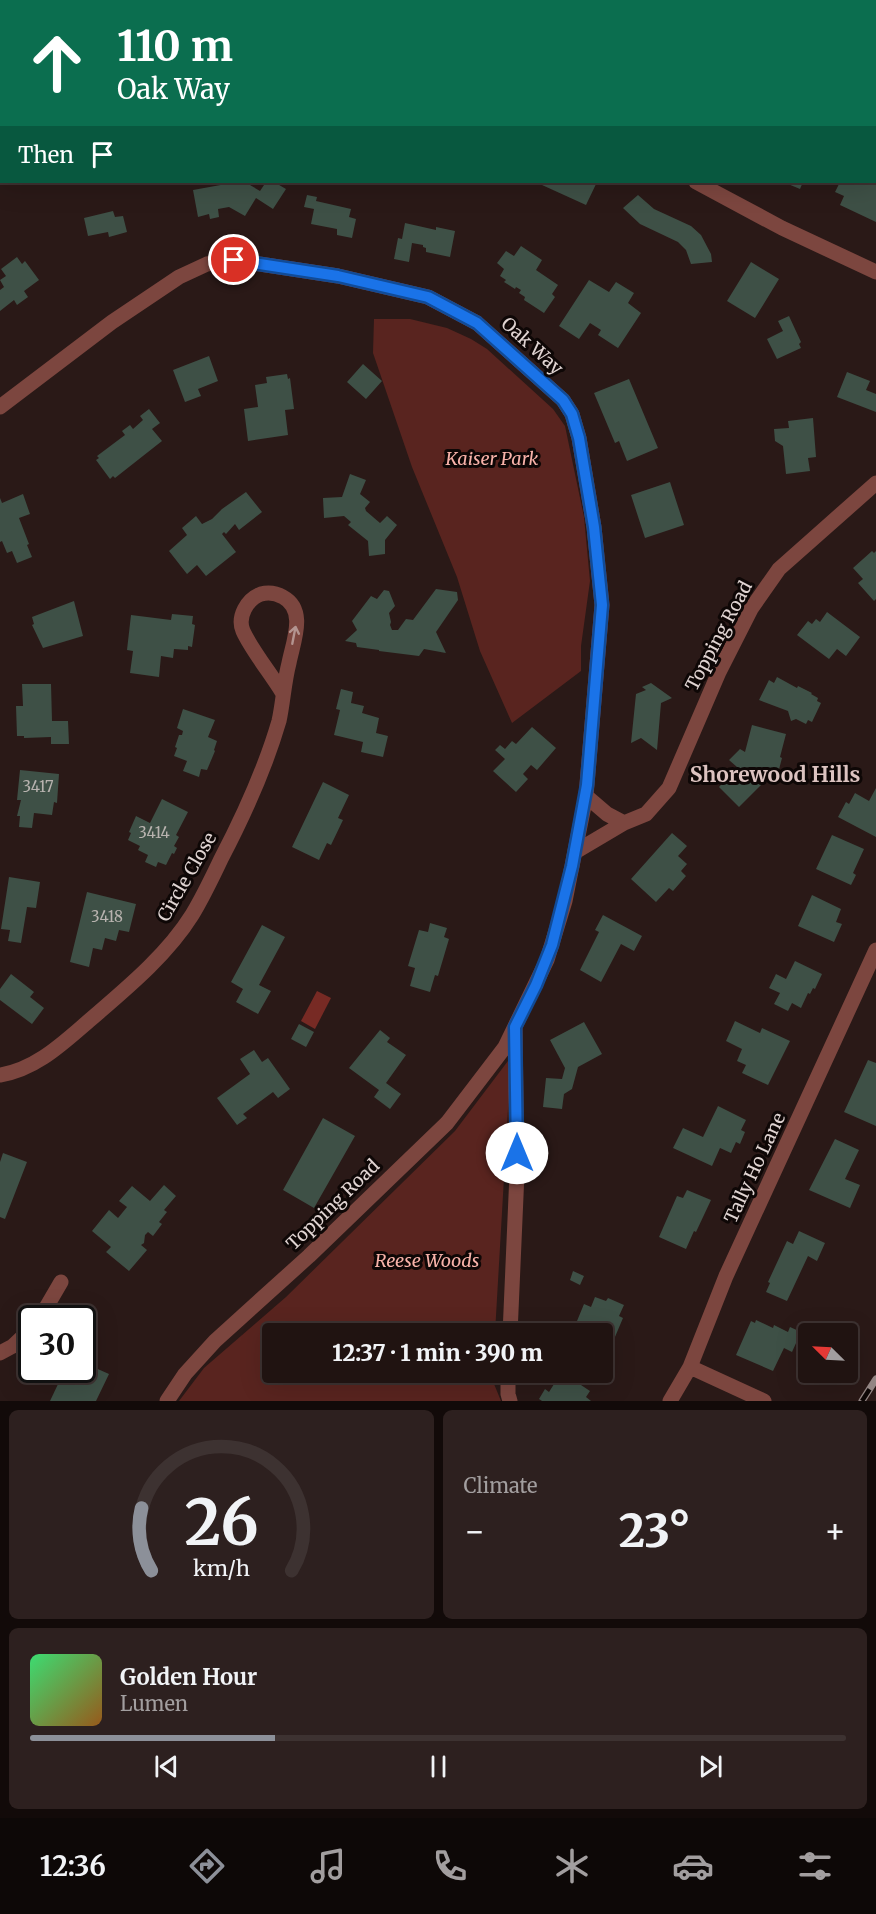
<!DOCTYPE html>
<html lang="en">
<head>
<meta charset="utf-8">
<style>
	body { margin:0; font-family:Merriweather,serif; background:#2d201f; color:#f1f3f6; height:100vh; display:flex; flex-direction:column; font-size:22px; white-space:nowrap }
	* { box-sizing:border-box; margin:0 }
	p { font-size:20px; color:#a29e9f }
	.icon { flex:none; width:33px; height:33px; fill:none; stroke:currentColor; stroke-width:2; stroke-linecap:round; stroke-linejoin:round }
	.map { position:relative; height:1401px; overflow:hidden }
	.drawer { display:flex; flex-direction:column; gap:9px; padding:9px; background:#120a09; flex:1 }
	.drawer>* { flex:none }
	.hud { position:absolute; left:0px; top:0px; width:876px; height:183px; box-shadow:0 6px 24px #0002,0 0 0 2px #3d3231; background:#0b6e4f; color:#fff; overflow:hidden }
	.needle { width:39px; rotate:294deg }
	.fabs { position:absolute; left:798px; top:1323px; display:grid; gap:12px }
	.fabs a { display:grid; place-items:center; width:60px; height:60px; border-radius:6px; background:#201311; box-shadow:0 6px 24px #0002,0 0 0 2px #3d3231; font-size:30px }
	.speed { position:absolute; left:18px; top:1305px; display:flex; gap:12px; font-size:30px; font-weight:700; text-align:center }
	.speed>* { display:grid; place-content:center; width:78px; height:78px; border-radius:50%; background:#201311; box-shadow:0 6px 24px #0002,0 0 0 2px #3d3231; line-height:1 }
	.speed .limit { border:3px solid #111; border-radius:9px; background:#fff; color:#111 }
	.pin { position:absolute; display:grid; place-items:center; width:51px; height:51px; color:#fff; margin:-26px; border:3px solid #fff; border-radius:50%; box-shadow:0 2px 6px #0007 }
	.me { position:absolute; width:66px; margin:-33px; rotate:0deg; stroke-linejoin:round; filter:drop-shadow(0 0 4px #0008) }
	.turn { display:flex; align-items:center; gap:21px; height:126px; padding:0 18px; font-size:27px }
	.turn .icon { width:78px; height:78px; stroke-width:2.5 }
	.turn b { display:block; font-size:42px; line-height:51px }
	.then { display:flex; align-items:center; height:57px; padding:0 18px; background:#0003; gap:12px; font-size:22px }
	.big { font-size:45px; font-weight:800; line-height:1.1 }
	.drawer .tile { flex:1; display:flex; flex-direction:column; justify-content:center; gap:9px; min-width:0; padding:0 21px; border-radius:9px; background:#2d201f }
	.drawer .dial { align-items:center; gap:0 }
	.dial svg { height:156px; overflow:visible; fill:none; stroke:#3d3231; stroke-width:7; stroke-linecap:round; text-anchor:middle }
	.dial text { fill:#f1f3f6; stroke:none }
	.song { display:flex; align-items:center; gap:18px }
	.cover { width:72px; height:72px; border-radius:9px; background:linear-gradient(135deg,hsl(140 70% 55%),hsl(30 70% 35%)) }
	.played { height:6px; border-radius:3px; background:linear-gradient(90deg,#8c9099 30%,#3d3231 30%) }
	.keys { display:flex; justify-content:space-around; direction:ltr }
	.heat { display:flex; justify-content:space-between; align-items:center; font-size:33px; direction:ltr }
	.drawer .tiles { flex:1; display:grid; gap:9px; grid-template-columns:1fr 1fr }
	.tile:last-child { grid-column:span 2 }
	.trip { position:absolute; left:262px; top:1323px; width:351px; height:60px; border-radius:6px; background:#201311; box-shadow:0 6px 24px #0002,0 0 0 2px #3d3231; font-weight:800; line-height:60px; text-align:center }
	.tab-bar { display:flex; height:96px; justify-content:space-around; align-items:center; background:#0d0807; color:#a29e9f }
	.tab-bar .icon { width:42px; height:42px }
	.tab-bar .selected { color:#8c9099 }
	.tab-bar b { font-size:27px; color:#f1f3f6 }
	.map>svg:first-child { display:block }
	.green { fill:#59241f }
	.water { fill:#772a24 }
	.building { fill:#3e5046 }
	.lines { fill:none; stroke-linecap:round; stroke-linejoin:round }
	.minor { stroke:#7c463f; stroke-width:15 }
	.rail-casing { stroke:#958785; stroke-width:7 }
	.rail { stroke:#0e0706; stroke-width:4.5; stroke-dasharray:14; stroke-linecap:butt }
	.oneway { stroke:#b39490 }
	.route-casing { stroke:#114b97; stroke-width:15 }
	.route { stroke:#1a73e8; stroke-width:10 }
	.labels { text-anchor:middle; stroke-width:6; stroke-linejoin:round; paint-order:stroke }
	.number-label { font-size:15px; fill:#b8b3af }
	.street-label { font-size:18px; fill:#e0d4d2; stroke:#0e0706 }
	.park-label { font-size:18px; font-style:italic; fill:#f8b2a9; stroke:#0e0706 }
	.quarter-label { font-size:21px; font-weight:bold; fill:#dcc3c0; stroke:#0e0706 }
</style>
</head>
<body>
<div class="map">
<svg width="876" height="1401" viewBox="0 0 876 1401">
	<rect width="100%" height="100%" fill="#2a1917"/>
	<path class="green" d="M 374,319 L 410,319 L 447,328 L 471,339 L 487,349 L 553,409 L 565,426 L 584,517 L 590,581 L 581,646 L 581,671 L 512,723 L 480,651 L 457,577 L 412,467 L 373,353 Z
		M 511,1057 L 495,1333 L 273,1334 L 273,1372 L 492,1373 L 492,1379 L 501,1401 L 179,1401 L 204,1368 L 286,1297 L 455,1131 Z"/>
	<path class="water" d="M 317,991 L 331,998 L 315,1029 L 301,1021 Z"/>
	<path class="building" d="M 225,182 L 249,182 L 250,185 L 260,191 L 266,182 L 274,182 L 286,189 L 273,209 L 256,198 L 245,216 L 229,207 L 218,209 L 219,217 L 210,219 L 209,214 L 198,217 L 193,190 L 226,184 Z
		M 544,182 L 597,182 L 586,205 L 542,185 Z
		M 789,182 L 803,182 L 800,189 L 788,184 Z
		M 840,182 L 876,182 L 876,222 L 840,205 L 844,196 L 835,192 Z
		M 307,195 L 317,197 L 316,201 L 351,209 L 349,217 L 356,219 L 352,238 L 337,235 L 337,229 L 311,224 L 314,209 L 304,207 Z
		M 638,195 L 654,209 L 691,226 L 701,235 L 711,254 L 712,262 L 691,264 L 686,250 L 678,242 L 640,224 L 623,208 Z
		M 113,211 L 115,217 L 123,216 L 127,232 L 109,237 L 108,232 L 88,236 L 84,218 Z
		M 405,223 L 436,230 L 436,227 L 455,231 L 450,257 L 426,252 L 426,248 L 423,247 L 423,245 L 412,243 L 409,262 L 394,259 L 398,238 L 402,239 Z
		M 521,246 L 542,260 L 536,270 L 558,285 L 552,294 L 555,297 L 544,313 L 524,300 L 525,297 L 519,293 L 521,290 L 516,287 L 515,289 L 504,282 L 506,280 L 500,276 L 504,269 L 497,263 L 506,251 L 514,256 Z
		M 17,257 L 22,264 L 25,261 L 39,280 L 24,291 L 28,297 L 17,305 L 14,300 L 0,311 L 0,290 L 4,287 L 0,280 L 6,276 L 1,269 Z
		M 751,262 L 779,279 L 755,318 L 727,301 Z
		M 589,280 L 609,292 L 616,282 L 634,293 L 628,303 L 641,313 L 618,348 L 598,335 L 601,330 L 590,323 L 579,339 L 559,326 Z
		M 789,316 L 801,342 L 799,344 L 801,348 L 777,359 L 767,339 L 783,331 L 778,321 Z
		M 209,356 L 218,381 L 198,389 L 201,396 L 185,402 L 173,370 Z
		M 363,364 L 382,381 L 366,399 L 347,382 Z
		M 847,372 L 870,381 L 866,390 L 876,394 L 876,412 L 837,397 Z
		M 287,374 L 288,379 L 290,378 L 294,409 L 285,410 L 288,435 L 248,441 L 244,409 L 258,407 L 255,385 L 267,383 L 266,377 Z
		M 629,379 L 658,448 L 627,461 L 619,441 L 615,443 L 594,393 Z
		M 149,409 L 160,423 L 152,429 L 162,441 L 115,478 L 113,476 L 110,479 L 96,460 L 99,458 L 97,456 L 125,435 L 122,431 L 130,425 L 133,429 L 143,420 L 140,416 Z
		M 813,418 L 816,457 L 808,458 L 810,471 L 786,474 L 783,446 L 775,441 L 774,429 L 789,428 L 788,421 Z
		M 350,474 L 366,480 L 360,494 L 370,502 L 365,508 L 366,511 L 380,523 L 387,516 L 397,525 L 385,540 L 385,554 L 369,556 L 368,541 L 348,525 L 351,522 L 344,516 L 324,518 L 323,498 L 342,497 Z
		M 670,482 L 684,525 L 645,538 L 631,495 Z
		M 246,492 L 262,512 L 239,530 L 235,524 L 226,534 L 224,532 L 222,534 L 236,552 L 206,576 L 197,565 L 187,574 L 169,551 L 187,535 L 182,528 L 196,516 L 202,524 L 212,519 L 222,509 Z
		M 23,494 L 30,514 L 19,518 L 29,544 L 27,545 L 32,557 L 17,563 L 12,551 L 7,553 L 2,541 L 0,542 L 0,498 L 2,503 Z
		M 872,551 L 874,553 L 876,551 L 876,599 L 874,601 L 858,583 L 863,579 L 853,568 Z
		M 436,589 L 457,592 L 458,600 L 436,632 L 446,653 L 424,649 L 419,656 L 379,651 L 379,650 L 357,647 L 356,643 L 345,641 L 357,630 L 352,621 L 371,596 L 377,599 L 384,590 L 389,591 L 395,606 L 389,613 L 391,622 L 390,625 L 392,630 L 398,630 L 406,619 L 413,620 Z
		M 74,601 L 83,636 L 43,648 L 32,625 L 34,624 L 32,617 Z
		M 827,612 L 860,637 L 846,656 L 837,649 L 829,659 L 797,635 L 808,621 L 812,624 L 816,619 L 820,622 Z
		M 172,614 L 193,616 L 192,624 L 195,625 L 192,647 L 188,646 L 188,650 L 174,649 L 173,658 L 161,656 L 159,677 L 130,673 L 133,651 L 127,650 L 131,615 L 171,620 Z
		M 777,677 L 797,688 L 798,686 L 812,693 L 811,694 L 818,698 L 817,701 L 821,703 L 812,722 L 808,720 L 806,724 L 796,719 L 791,721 L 788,711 L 759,700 L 769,680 L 774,683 Z
		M 651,683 L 672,698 L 661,703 L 657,750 L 641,738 L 631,743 L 636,694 L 646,690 L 642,687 Z
		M 22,684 L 51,684 L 52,721 L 68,721 L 69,744 L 51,744 L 51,737 L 24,738 L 24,736 L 17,736 L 16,706 L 23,706 Z
		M 341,689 L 353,692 L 351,703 L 364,706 L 362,713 L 379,718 L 376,733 L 388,736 L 383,757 L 361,752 L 363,742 L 334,735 L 340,710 L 336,709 Z
		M 183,709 L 215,720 L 208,737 L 217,741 L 214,750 L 215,751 L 207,770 L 201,769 L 199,777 L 183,771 L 187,761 L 174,756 L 177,748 L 175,747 L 179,735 L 182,735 L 183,731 L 177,728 Z
		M 752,725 L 786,734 L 780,757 L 782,758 L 777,777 L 770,776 L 739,807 L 719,787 L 737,767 L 729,760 L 740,749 L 745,752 Z
		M 532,727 L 556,748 L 537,770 L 531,765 L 523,774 L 528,779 L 516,792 L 493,771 L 505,759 L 495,750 L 500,745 L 505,749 L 512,741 L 516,744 Z
		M 20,770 L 59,774 L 57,803 L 54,802 L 52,815 L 34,813 L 32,828 L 19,827 L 20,816 L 17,816 L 21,800 L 17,800 Z
		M 323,782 L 349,795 L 338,818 L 343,820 L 331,845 L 327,843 L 319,860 L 292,847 Z
		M 876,788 L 876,837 L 838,817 L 846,802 L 849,804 L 855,793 L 869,801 Z
		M 162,799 L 188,812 L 176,835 L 179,837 L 174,846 L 177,848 L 174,854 L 172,853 L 166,865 L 158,862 L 156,867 L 145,862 L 148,855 L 138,850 L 140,846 L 128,840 L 131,833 L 129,832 L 136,816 L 150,823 Z
		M 672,833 L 687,846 L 678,856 L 687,864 L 681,871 L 686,876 L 673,891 L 669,888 L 656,902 L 631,879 Z
		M 832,835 L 864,849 L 853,873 L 856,875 L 851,885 L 816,869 Z
		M 9,877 L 40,882 L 36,908 L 27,907 L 21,943 L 8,941 L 10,930 L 1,929 Z
		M 87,892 L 136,904 L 129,932 L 119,930 L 116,941 L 105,938 L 102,950 L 93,948 L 89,967 L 70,962 Z
		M 812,895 L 841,909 L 836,922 L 842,924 L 834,942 L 798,926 Z
		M 603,915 L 642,936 L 634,951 L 621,944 L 601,982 L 580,970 L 599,932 L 595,930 Z
		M 430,923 L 447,928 L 444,937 L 449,939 L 438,976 L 435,975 L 430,992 L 410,986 L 415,968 L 408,966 L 419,930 L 428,932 Z
		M 262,925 L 285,937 L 259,985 L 271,991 L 258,1014 L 236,1002 L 243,989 L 231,982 Z
		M 795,961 L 822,974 L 815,989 L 813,988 L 810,994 L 808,993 L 801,1008 L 792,1003 L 788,1011 L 774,1004 L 780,993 L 769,988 L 776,974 L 786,979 Z
		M 11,974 L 34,992 L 30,997 L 44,1008 L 32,1024 L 0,1000 L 0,989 Z
		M 735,1021 L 760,1033 L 762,1028 L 790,1041 L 768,1085 L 742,1073 L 746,1065 L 737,1061 L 742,1049 L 726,1041 Z
		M 584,1022 L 602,1054 L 578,1067 L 572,1089 L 564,1094 L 562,1109 L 543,1107 L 546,1078 L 562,1079 L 565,1068 L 550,1040 Z
		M 299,1024 L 314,1032 L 306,1047 L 291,1039 Z
		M 380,1030 L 390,1038 L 387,1042 L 406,1055 L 386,1083 L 401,1094 L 390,1109 L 374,1097 L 379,1090 L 349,1068 Z
		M 254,1050 L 262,1062 L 268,1058 L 290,1089 L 278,1098 L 273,1092 L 243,1114 L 247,1118 L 237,1125 L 217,1098 L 250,1074 L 240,1059 Z
		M 868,1060 L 876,1063 L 876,1126 L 844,1112 Z
		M 718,1106 L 746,1120 L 741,1130 L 745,1132 L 740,1144 L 736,1142 L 731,1153 L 720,1148 L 712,1166 L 673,1148 L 683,1128 L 703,1137 Z
		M 323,1118 L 355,1136 L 314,1208 L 283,1190 Z
		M 835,1139 L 859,1150 L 845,1179 L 860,1185 L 850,1208 L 809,1190 Z
		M 3,1153 L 27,1162 L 5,1219 L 0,1217 L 0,1162 Z
		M 164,1185 L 176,1196 L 164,1210 L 167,1212 L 159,1222 L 162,1224 L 153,1236 L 148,1232 L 145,1235 L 144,1243 L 141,1245 L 147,1250 L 129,1271 L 106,1252 L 111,1247 L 92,1231 L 109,1210 L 118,1218 L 127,1207 L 119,1201 L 132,1186 L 150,1201 Z
		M 687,1190 L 711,1200 L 696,1232 L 694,1231 L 686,1249 L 659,1237 L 677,1196 L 683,1198 Z
		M 799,1231 L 825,1243 L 817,1261 L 808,1256 L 787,1301 L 766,1292 L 770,1283 L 768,1282 L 787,1241 L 793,1244 Z
		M 573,1271 L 584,1276 L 580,1285 L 570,1280 Z
		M 595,1297 L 606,1301 L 608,1298 L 624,1305 L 619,1316 L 623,1318 L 612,1344 L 603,1340 L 603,1334 L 589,1334 L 592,1327 L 577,1321 L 584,1304 L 591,1307 Z
		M 756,1320 L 773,1328 L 774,1325 L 788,1332 L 790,1327 L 801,1332 L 792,1352 L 784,1348 L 773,1371 L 736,1355 L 751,1321 L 755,1323 Z
		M 82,1362 L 109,1374 L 96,1401 L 50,1401 L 59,1382 L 64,1384 L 65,1381 L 40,1370 L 82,1370 Z
		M 563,1372 L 582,1383 L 581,1385 L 590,1391 L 586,1397 L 591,1401 L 542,1401 L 539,1399 L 545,1389 L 549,1392 L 561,1373 Z"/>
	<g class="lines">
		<path class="minor" d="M 235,0 L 242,2
			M 71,2 L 75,0
			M 0,24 L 2,24
			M 696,182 L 782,228 L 876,272
			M 0,407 L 112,322 L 179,277 L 207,264 L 234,260 L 338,276 L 428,297 L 477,323 L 563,400 L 572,414 L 579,438 L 594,527 L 602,605 L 586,796 L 565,901 L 547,960 L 505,1047 L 447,1123 L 309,1256 L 215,1341 L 185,1374 L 167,1401
			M 586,796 L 607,814 L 624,823
			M 575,852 L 624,823 L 646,814 L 669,788 L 719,672 L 751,609 L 779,569 L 876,483
			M 0,1075 C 37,1069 64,1042 91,1019 C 127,988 167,955 192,915 C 203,897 212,878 221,859 C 244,815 265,769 279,721 C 283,703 284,682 289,663 C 293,642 307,610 283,597 C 276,593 268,592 261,594 C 247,599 237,617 243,631 C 251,649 271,674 282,692
			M 40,1318 L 61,1282
			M 510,1334 L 517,1173 L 515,1028
			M 0,1353 L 13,1346 L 32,1328
			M 690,1367 L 764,1401
			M 508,1372 L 508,1394 L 510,1401
			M 670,1401 L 690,1367 L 726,1276 L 876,950"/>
		<defs>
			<path id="rail" d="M 862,1401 L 876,1379"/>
		</defs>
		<use href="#rail" class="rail-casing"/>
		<use href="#rail" class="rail"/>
	</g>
	<defs><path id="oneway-shaft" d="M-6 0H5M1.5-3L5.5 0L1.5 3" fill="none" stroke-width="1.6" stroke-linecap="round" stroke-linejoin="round" transform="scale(1.5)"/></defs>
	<use class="oneway" href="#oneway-shaft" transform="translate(294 635) rotate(-79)"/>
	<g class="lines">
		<defs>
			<path id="route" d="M 234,260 L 338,276 L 428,297 L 477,323 L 563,400 L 572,414 L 579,438 L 594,527 L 602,605 L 587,785 L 572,866 L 552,945 L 536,985 L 515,1027 L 517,1153"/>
		</defs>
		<use href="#route" class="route-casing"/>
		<use href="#route" class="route"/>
	</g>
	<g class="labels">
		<g class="number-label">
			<text x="38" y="792">3417</text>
			<text x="154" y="838">3414</text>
			<text x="107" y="922">3418</text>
		</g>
		<g class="street-label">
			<text transform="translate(532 346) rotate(42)" y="6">Oak Way</text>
			<text transform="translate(719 636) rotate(-62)" y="6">Topping Road</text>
			<text transform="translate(187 877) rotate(-60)" y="6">Circle Close</text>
			<text transform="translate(755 1168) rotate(-65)" y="6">Tally Ho Lane</text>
			<text transform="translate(333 1205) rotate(-44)" y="6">Topping Road</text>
		</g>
		<g class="park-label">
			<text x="492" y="465">Kaiser Park</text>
			<text x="427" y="1267">Reese Woods</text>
		</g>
		<g class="quarter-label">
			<text x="775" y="782">Shorewood Hills</text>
		</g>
	</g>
</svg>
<div class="fabs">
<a><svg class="needle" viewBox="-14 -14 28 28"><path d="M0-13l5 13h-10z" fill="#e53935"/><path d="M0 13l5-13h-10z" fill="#a29e9f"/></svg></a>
</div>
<div class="speed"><div class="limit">30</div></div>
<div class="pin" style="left:234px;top:260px;background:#d93025"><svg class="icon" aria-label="arrive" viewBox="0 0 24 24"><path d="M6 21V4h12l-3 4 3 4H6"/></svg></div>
<svg class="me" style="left:517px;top:1153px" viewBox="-20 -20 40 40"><circle r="19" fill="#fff"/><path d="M0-13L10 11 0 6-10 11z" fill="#1a73e8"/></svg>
<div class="trip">12:37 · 1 min · 390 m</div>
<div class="hud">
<div class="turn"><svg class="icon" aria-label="ahead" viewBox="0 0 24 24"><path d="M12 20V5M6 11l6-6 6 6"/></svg><div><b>110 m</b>Oak Way</div></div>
<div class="then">Then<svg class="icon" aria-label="arrive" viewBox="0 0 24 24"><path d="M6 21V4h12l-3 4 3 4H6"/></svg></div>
</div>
</div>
<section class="drawer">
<div class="tiles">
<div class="tile dial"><svg viewBox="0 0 100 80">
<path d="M14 69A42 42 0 1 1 86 69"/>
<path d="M14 69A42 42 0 0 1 9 37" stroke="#8c9099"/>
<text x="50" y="56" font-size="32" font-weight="700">26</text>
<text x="50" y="72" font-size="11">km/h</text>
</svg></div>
<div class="tile"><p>Climate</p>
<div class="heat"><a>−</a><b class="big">23°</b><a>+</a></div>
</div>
<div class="tile">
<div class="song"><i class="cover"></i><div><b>Golden Hour</b><p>Lumen</p></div></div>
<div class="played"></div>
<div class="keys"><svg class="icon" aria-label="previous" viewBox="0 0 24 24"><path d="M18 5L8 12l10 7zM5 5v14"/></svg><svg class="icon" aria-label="pause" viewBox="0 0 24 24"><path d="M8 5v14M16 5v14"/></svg><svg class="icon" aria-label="next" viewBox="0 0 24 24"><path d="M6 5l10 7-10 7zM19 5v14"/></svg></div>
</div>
</div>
</section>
<nav class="tab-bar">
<b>12:36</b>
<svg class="icon selected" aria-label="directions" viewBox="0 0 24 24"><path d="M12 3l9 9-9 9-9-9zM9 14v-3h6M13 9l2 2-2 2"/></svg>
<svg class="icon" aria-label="music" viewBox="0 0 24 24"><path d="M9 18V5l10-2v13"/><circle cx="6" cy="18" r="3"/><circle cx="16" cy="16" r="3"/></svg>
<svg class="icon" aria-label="phone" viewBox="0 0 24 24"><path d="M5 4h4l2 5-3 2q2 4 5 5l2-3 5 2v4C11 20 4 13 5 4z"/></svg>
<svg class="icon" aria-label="climate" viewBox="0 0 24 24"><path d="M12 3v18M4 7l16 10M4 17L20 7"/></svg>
<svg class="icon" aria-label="car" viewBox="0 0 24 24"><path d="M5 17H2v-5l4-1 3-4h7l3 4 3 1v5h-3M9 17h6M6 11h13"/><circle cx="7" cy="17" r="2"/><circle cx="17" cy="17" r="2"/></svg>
<svg class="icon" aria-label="filters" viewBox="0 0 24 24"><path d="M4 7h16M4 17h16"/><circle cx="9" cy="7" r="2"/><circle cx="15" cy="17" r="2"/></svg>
</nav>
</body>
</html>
